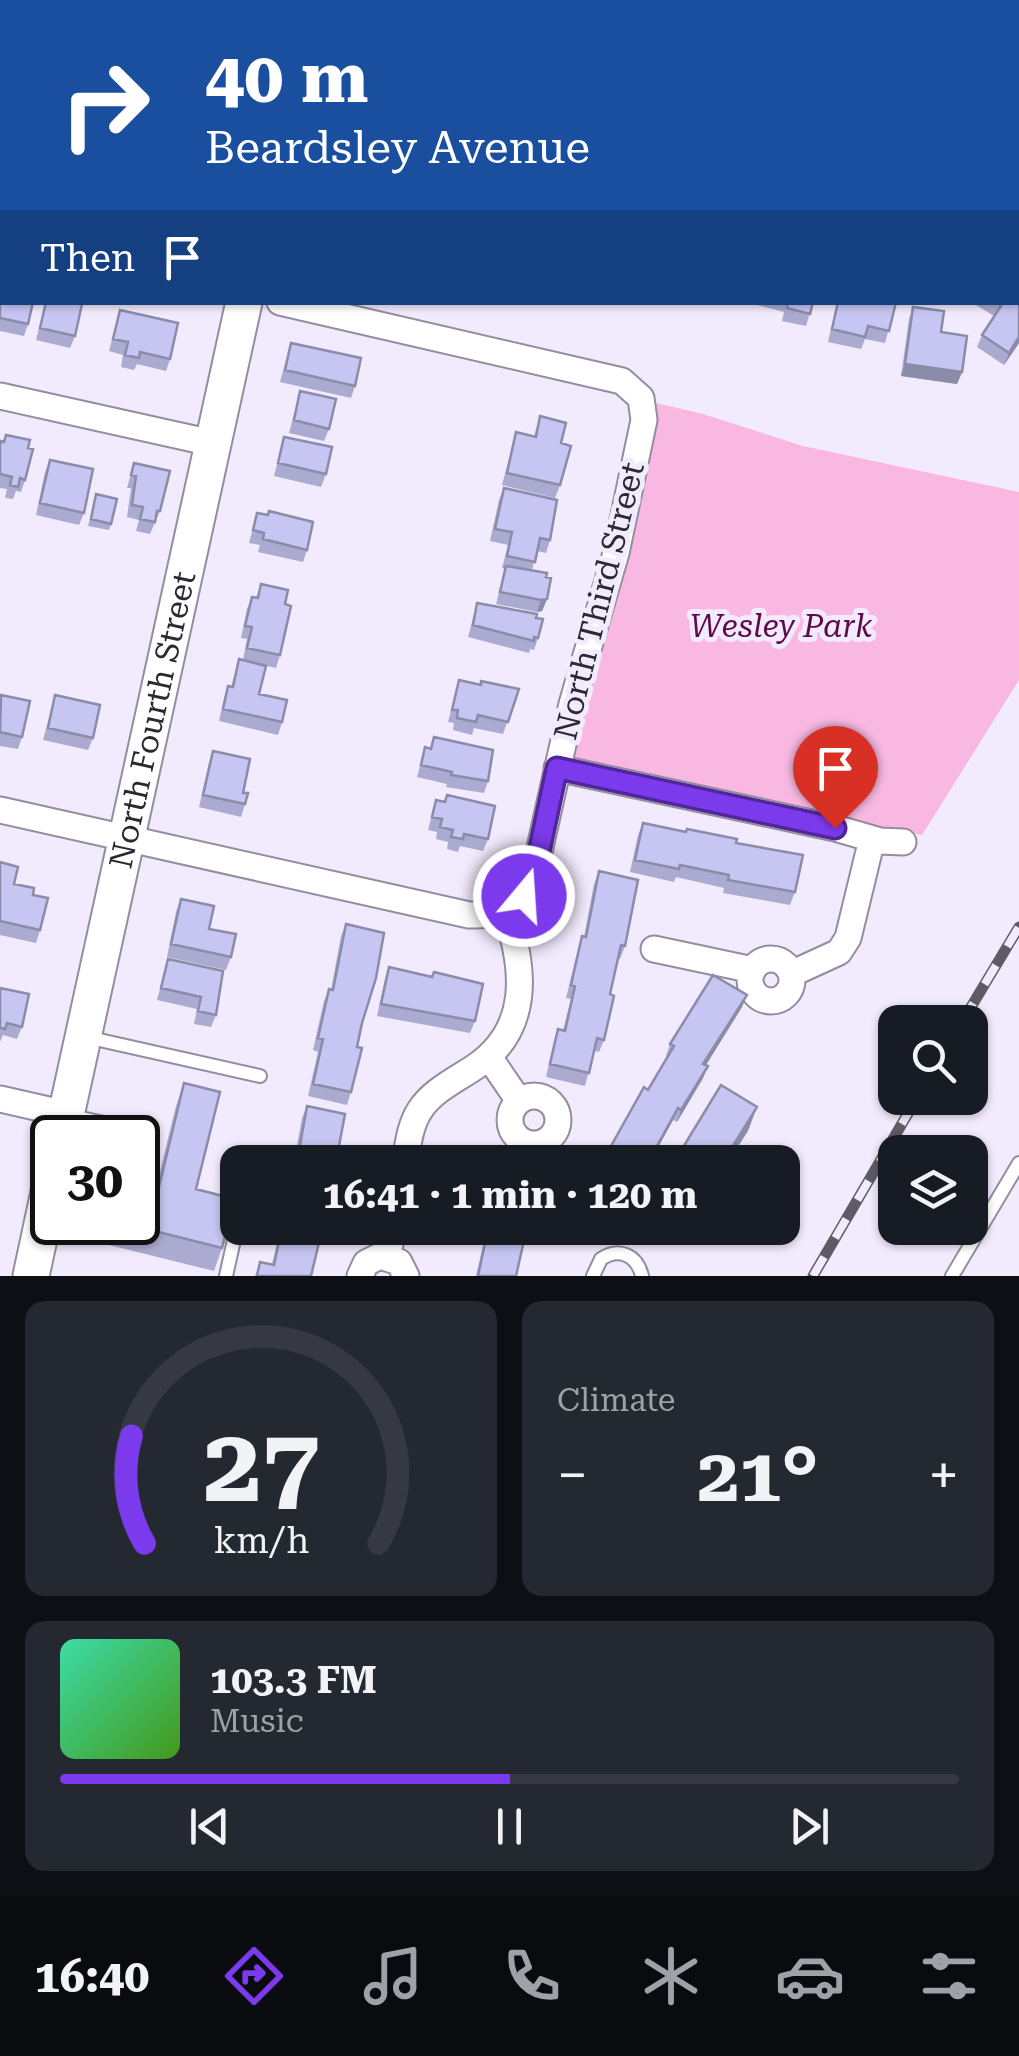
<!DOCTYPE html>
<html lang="en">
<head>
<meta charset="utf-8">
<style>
	body { margin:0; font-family:"Roboto Serif",serif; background:#242831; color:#f1f3f6; height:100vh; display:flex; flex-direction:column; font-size:38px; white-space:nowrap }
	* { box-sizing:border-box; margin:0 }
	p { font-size:32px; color:#9ea1a6 }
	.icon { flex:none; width:55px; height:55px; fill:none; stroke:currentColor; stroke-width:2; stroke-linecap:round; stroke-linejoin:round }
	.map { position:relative; height:1276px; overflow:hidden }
	.panel { display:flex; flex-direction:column; gap:25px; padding:25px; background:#0d0f14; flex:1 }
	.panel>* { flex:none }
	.banner { position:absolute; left:0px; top:0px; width:1020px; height:305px; box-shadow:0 2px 8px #0004; background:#1a4fa0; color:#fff; overflow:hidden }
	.buttons { position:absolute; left:878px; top:1005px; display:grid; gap:20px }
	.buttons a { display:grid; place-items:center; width:110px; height:110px; border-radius:20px; background:#171b24; box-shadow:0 2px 8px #0004; font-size:50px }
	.speed { position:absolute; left:30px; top:1115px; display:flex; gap:20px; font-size:50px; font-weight:700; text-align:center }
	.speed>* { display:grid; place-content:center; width:130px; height:130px; border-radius:50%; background:#171b24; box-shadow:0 2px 8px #0004; line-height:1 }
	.speed .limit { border:5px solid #111; border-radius:15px; background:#fff; color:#111 }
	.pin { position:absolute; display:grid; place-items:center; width:85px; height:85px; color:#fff; margin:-102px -42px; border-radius:50% 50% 50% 0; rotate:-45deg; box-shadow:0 0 10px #0007 }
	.pin .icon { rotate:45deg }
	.me { position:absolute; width:110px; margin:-55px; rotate:18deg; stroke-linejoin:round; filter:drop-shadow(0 0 8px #0008) }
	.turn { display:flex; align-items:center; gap:35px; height:210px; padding:0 40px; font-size:45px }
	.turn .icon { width:130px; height:130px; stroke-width:2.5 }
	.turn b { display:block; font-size:70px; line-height:85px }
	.then { display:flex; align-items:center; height:95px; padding:0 40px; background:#0003; gap:20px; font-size:38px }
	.big { font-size:75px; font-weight:700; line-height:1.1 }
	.panel .tile { flex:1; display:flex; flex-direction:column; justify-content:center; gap:15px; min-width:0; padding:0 35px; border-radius:20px; background:#242831 }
	.panel .dial { align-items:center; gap:0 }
	.dial svg { height:260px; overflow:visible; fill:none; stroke:#363941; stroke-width:7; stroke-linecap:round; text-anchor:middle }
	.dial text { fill:#f1f3f6; stroke:none }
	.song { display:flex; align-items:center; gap:30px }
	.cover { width:120px; height:120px; border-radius:15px; background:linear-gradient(135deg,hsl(160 70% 55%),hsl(100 70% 35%)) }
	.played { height:10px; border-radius:5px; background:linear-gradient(90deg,#7c3aed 50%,#363941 50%) }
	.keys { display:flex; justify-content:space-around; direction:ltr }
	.heat { display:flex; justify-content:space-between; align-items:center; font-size:55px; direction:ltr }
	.panel .tiles { flex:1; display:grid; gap:25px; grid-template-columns:1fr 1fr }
	.tile:last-child { grid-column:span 2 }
	.trip { position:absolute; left:220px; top:1145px; width:580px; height:100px; border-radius:20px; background:#171b24; box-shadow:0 2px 8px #0004; font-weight:700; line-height:100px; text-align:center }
	.tab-bar { display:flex; height:160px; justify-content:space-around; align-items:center; background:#090b0e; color:#9ea1a6 }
	.tab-bar .icon { width:70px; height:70px }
	.tab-bar .selected { color:#7c3aed }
	.tab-bar b { font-size:45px; color:#f1f3f6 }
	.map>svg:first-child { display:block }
	.green { fill:#f8b8e2 }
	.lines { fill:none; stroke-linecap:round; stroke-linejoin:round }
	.lane-casing { stroke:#948d9e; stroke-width:16 }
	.street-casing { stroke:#948d9e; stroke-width:29 }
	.secondary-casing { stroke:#948d9e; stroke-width:39 }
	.lane { stroke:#fff; stroke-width:12 }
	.street { stroke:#fff; stroke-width:25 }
	.secondary { stroke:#fff; stroke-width:35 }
	.rail-casing { stroke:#5e5b65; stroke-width:11 }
	.rail { stroke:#f2eafd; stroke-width:8; stroke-dasharray:22; stroke-linecap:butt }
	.wall { fill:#abaad1 }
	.shaded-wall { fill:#8b8baa }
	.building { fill:#c7c6f3; stroke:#8b8baa; stroke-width:2.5 }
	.route-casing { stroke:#51269a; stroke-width:25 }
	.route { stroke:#7c3aed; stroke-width:18 }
	.labels { text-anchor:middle; stroke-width:10; stroke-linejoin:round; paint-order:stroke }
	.street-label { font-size:32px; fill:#2b2930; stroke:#f2eafd }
	.park-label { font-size:32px; font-style:italic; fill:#5f094b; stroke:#f2eafd }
</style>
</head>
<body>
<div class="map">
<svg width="1019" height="1276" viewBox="0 0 1019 1276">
	<rect width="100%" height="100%" fill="#f2eafd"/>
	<path class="green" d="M 652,402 L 703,414 L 803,446 L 1019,492 L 1019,680 L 922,835 L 558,768 Z"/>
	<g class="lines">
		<defs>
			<path id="lane" d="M 0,182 L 2,182
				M 86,1037 L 260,1076
				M 68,1115 L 149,1133
				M 226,1276 L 238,1222
				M 593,1276 L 601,1259 C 619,1247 637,1255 642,1276
				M 952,1276 L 1019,1163"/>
			<path id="street" d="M 150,0 L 161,2
				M 718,2 L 719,0
				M 0,396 L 212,443
				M 557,768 L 835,828 L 880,841 L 903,842
				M 0,810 L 469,915 C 505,915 515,912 533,879 L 572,704 L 616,553 L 644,420 L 641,398 L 622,381 L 280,302
				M 654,949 L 753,970
				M750 980a21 21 0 1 1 42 0a21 21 0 1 1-42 0Z
				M 791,974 L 839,952 L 848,938 L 872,839
				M 489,1057 L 519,1101
				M510 1120a24 24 0 1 1 48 0a24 24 0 1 1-48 0Z
				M 0,1099 L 66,1114
				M 405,1162 C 408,1145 410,1125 420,1110 C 432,1091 457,1079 475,1067 C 531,1029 525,969 506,912
				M 387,1256 L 394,1228
				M 360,1276 L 366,1263 L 380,1256 L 399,1262 L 406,1276"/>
			<g id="secondary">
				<path d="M 309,2 L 310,0"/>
				<path id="s1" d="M 61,1138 L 244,302"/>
				<path d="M 31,1276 L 52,1178"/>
			</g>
		</defs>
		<use href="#lane" class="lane-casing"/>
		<use href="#street" class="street-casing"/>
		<use href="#secondary" class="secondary-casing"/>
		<use href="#lane" class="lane"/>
		<use href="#street" class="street"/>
		<use href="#secondary" class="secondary"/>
		<defs>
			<path id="rail" d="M 962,1022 L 1019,927
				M 813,1276 L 917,1098"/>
		</defs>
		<use href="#rail" class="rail-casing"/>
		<use href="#rail" class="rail"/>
	</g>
	<path class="wall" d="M 0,275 L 28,324 L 24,336 L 0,331 Z
		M 46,302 L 75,302 L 75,336 L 70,348 L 36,340 Z
		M 758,302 L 813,302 L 806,326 L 782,321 L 784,312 L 757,305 Z
		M 837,302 L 896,302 L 885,343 L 865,339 L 861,349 L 828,342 Z
		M 977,302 L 1018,302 L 1019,343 L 1004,365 L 977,347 L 982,335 L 994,316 L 976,305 Z
		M 913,307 L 962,372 L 957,384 L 901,376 L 909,319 Z
		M 120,310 L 170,359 L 166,371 L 137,364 L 134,370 L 121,367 L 123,355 L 109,351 Z
		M 291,343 L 355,386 L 351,398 L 280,382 Z
		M 300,391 L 329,429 L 324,441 L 289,433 Z
		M 540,416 L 561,443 L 560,485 L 555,498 L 502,485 L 516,432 L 534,436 Z
		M 6,435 L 28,448 L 25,480 L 21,492 L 16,491 L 13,499 L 5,498 L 7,489 L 0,488 L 0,444 L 3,442 Z
		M 284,437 L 326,474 L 321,487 L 274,476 Z
		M 50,460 L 84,513 L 79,525 L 36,515 L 45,472 Z
		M 134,463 L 160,511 L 150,534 L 136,531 L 139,520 L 127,517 L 131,488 L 127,488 Z
		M 504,488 L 550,540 L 546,553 L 537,551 L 532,570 L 546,577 L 547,599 L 542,611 L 537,612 L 496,604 L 505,569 L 502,568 L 508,545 L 490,541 L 499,500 Z
		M 96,494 L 111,524 L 109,530 L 88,526 Z
		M 257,513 L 307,550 L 303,562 L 258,552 L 260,545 L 249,543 Z
		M 261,584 L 285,604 L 280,655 L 276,668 L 243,660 L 247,639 L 241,638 L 247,609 L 252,597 L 256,598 Z
		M 477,603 L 536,618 L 538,638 L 534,650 L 530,649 L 529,653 L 468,637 Z
		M 239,659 L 259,694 L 282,722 L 278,735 L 219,721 L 224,699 L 228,686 L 231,687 Z
		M 459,680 L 480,685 L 519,689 L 503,734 L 474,728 L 472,735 L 453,730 L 454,723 L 448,722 Z
		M 55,695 L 93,738 L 88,750 L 43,740 Z
		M 0,699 L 22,737 L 18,749 L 0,746 Z
		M 434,737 L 488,781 L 484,793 L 446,787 L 447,784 L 417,777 L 425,747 L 430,748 Z
		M 213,751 L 245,804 L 241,817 L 199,807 L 209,763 Z
		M 447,795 L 488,839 L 483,851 L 460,846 L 458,852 L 447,849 L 448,842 L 436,839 L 437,832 L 428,830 L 436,800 L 445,802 Z
		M 643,823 L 736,843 L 795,892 L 790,905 L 723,893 L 724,888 L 676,877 L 674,882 L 630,872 L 638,835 Z
		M 0,862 L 14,884 L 33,895 L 40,930 L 36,943 L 0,935 Z
		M 599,871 L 625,946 L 620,959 L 618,958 L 610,994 L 604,1040 L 599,1052 L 594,1051 L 585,1086 L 546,1077 L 554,1041 L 558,1029 L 563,1030 L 571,999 L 566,998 L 578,949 L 582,936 L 584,937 L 594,884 Z
		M 181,899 L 209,929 L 231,957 L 226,970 L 167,957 L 176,912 Z
		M 346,924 L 362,1023 L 357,1047 L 351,1092 L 347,1105 L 308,1096 L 318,1052 L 313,1050 L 324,1001 L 329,989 L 331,990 L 341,936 Z
		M 168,959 L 216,1015 L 211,1027 L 194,1024 L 197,1009 L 157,1000 Z
		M 389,967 L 475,1021 L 470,1033 L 377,1016 L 385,979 Z
		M 0,988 L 22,1027 L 17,1039 L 3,1035 L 0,1042 Z
		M 742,1007 L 706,1065 L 703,1078 L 677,1122 L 673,1120 L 650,1162 L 613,1162 L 606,1158 L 611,1146 L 668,1057 L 666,1056 L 670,1044 Z
		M 184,1083 L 196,1189 L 222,1248 L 214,1271 L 105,1244 L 110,1222 L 138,1222 L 155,1191 L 176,1106 Z
		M 307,1106 L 336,1162 L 294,1162 L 302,1118 Z
		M 276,1228 L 318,1228 L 311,1276 L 255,1276 L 260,1262 L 272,1264 L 279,1234 L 275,1233 Z
		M 481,1228 L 523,1228 L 516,1276 L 476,1276 L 484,1241 L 479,1240 Z"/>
	<path class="shaded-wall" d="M 1019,337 L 1019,343 L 1004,365 L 1009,353 Z
		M 905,364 L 962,372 L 957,384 L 901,376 Z
		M 547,599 L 542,611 L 537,612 L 541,600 Z
		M 747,995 L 742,1007 L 699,1076 L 703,1064 Z
		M 708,1066 L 703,1078 L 677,1122 L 681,1110 Z
		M 757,1107 L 748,1131 L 728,1162 L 723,1162 Z
		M 678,1108 L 673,1120 L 650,1162 L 648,1162 Z"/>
	<path class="building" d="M 460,0 L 517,0 L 516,2 L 460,2 Z
		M 531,0 L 571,0 L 581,2 L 530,2 Z
		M 944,0 L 1007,0 L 1007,2 L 944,2 Z
		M 0,20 L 2,20 L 2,45 L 0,54 Z
		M 1018,124 L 1019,126 L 1019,178 L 1018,179 Z
		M 1019,198 L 1019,259 L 1018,259 L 1018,205 Z
		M 0,275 L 2,276 L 2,302 L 33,302 L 28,324 L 0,318 Z
		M 1018,284 L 1019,285 L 1019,337 L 1009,353 L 982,335 L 1001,306 L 996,302 L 1018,302 Z
		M 46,302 L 75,302 L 82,304 L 75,336 L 40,328 Z
		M 788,302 L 813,302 L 810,314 L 787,308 Z
		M 838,302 L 896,302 L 889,331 L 868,326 L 865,337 L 832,329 Z
		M 913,307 L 944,311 L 941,332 L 967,336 L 962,372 L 905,364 Z
		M 120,310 L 178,323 L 170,359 L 140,352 L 139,358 L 125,355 L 128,342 L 113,339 Z
		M 291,343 L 361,358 L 355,386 L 285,370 Z
		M 300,391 L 336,399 L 329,429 L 294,420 Z
		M 540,416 L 566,423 L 561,443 L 571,446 L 560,485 L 507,473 L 516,432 L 536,437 Z
		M 6,435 L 30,440 L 28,448 L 33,449 L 25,480 L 20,478 L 18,487 L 10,485 L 12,477 L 0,474 L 0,445 L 1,441 L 4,442 Z
		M 284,437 L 332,447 L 326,474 L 278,463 Z
		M 50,460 L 93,469 L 84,513 L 40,503 Z
		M 134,463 L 170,471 L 160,511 L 157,511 L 155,522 L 140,519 L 143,507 L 132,505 L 136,476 L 131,475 Z
		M 504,488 L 557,500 L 550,540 L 540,538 L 535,562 L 507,556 L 512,532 L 495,529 Z
		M 96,494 L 117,499 L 111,524 L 91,519 Z
		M 269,511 L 313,522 L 307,550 L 263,539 L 264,533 L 253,530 L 257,513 L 268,515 Z
		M 506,566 L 547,573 L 546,577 L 551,578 L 547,599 L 541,600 L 500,592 Z
		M 261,584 L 288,590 L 285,604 L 291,606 L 280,655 L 247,648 L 252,627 L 245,626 L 252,597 L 258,598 Z
		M 477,603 L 537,614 L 536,618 L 543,619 L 538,638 L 534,637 L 534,641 L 473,625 Z
		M 239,659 L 266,666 L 259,694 L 287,700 L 282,722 L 223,709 L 228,686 L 233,687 Z
		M 459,680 L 481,685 L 481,681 L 519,689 L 508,722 L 478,715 L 476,722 L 457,718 L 458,710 L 452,710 Z
		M 1,695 L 30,701 L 22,737 L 0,732 Z
		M 55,695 L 100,705 L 93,738 L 48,728 Z
		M 434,737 L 493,750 L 488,781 L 451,775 L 452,772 L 421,765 L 425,747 L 431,749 Z
		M 213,751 L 250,759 L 243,793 L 248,793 L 245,804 L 203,795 Z
		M 447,795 L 495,806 L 488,839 L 464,834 L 463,839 L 451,837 L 453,830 L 440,827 L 442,819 L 432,817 L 436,800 L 445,802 Z
		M 643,823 L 686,832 L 687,829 L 737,839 L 736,843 L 803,855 L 795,892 L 728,880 L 729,875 L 680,865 L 679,869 L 635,860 Z
		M 0,862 L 18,867 L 14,884 L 34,888 L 33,895 L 48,898 L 40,930 L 0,921 Z
		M 599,871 L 638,880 L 625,946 L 621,945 L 610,994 L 614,996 L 604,1040 L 597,1038 L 589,1073 L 550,1064 L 558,1029 L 565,1031 L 575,986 L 571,985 L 582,936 L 586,937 Z
		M 181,899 L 214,906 L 209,929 L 236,934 L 231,957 L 171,944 Z
		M 346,924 L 384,933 L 376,978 L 362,1023 L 357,1047 L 362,1048 L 351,1092 L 313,1084 L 323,1039 L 318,1038 L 329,989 L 333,990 Z
		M 168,959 L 223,971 L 216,1015 L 198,1011 L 201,997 L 161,988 Z
		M 389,967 L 432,977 L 434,972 L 483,984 L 475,1021 L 381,1004 Z
		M 713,975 L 747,995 L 703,1064 L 708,1066 L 681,1110 L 678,1108 L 648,1162 L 638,1162 L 611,1146 L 644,1087 L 648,1090 L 674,1046 L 670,1044 Z
		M 0,988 L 29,994 L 22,1027 L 7,1023 L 5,1029 L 0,1028 Z
		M 184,1083 L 220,1092 L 196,1189 L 234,1199 L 222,1248 L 119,1222 L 138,1222 L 138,1186 L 158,1191 Z
		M 721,1085 L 757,1107 L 723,1162 L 674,1162 Z
		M 307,1106 L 345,1114 L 336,1162 L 297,1162 Z
		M 500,1146 L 540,1155 L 539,1162 L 497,1162 Z
		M 282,1228 L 318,1228 L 318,1229 L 322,1230 L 311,1276 L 257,1276 L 260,1262 L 274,1265 Z
		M 483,1228 L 523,1228 L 521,1235 L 525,1236 L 516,1276 L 478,1276 L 488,1229 Z"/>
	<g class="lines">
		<defs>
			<path id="route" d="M 524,896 L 533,880 L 557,768 L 835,828"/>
		</defs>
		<use href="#route" class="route-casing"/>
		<use href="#route" class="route"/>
	</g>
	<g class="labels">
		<g class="street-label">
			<text transform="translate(599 601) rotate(-76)" y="11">North Third Street</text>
			<text dy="11" stroke="none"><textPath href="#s1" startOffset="428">North Fourth Street</textPath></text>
		</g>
		<g class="park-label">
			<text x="781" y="637">Wesley Park</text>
		</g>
	</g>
</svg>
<div class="buttons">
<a><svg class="icon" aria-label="search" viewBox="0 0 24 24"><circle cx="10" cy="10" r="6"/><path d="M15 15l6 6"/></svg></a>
<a><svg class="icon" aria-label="layers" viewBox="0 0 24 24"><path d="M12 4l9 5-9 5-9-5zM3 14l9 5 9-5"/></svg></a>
</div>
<div class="speed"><div class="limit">30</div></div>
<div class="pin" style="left:835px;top:828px;background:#d93025"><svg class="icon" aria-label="arrive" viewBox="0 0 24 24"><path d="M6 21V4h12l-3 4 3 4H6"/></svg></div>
<svg class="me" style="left:524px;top:896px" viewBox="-20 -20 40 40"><circle r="17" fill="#7c3aed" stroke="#fff" stroke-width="3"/><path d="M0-11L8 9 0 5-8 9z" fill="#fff"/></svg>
<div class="trip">16:41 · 1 min · 120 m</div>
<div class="banner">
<div class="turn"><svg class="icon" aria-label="right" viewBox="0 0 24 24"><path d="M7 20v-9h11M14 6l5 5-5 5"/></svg><div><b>40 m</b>Beardsley Avenue</div></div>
<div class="then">Then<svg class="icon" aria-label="arrive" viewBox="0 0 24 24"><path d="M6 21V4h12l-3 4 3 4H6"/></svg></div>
</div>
</div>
<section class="panel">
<div class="tiles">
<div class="tile dial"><svg viewBox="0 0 100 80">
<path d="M14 69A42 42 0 1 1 86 69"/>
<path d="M14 69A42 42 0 0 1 10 36" stroke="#7c3aed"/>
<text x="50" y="56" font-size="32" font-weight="700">27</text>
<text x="50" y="72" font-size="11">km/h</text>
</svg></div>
<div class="tile"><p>Climate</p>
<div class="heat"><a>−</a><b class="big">21°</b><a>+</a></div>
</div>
<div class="tile">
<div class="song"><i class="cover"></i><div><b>103.3 FM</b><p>Music</p></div></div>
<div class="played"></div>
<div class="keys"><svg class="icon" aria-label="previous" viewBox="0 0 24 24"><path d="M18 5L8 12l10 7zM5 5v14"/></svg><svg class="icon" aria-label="pause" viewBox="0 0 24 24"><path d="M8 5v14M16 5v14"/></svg><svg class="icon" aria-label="next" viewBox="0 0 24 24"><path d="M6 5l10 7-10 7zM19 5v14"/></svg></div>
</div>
</div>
</section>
<nav class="tab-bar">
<b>16:40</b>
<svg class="icon selected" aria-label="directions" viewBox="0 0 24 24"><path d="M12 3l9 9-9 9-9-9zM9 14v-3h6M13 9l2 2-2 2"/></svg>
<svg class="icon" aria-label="music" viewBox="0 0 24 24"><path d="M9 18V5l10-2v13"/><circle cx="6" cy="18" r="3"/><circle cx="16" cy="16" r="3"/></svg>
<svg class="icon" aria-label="phone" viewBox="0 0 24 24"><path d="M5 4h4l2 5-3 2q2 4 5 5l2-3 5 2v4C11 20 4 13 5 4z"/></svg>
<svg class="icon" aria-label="climate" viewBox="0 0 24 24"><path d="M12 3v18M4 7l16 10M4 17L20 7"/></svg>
<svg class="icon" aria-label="car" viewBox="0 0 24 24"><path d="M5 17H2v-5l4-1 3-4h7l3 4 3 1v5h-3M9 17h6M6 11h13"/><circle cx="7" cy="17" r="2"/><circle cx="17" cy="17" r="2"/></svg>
<svg class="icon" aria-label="filters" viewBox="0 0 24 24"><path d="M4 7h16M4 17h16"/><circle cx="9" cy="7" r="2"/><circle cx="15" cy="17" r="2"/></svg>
</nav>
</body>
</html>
